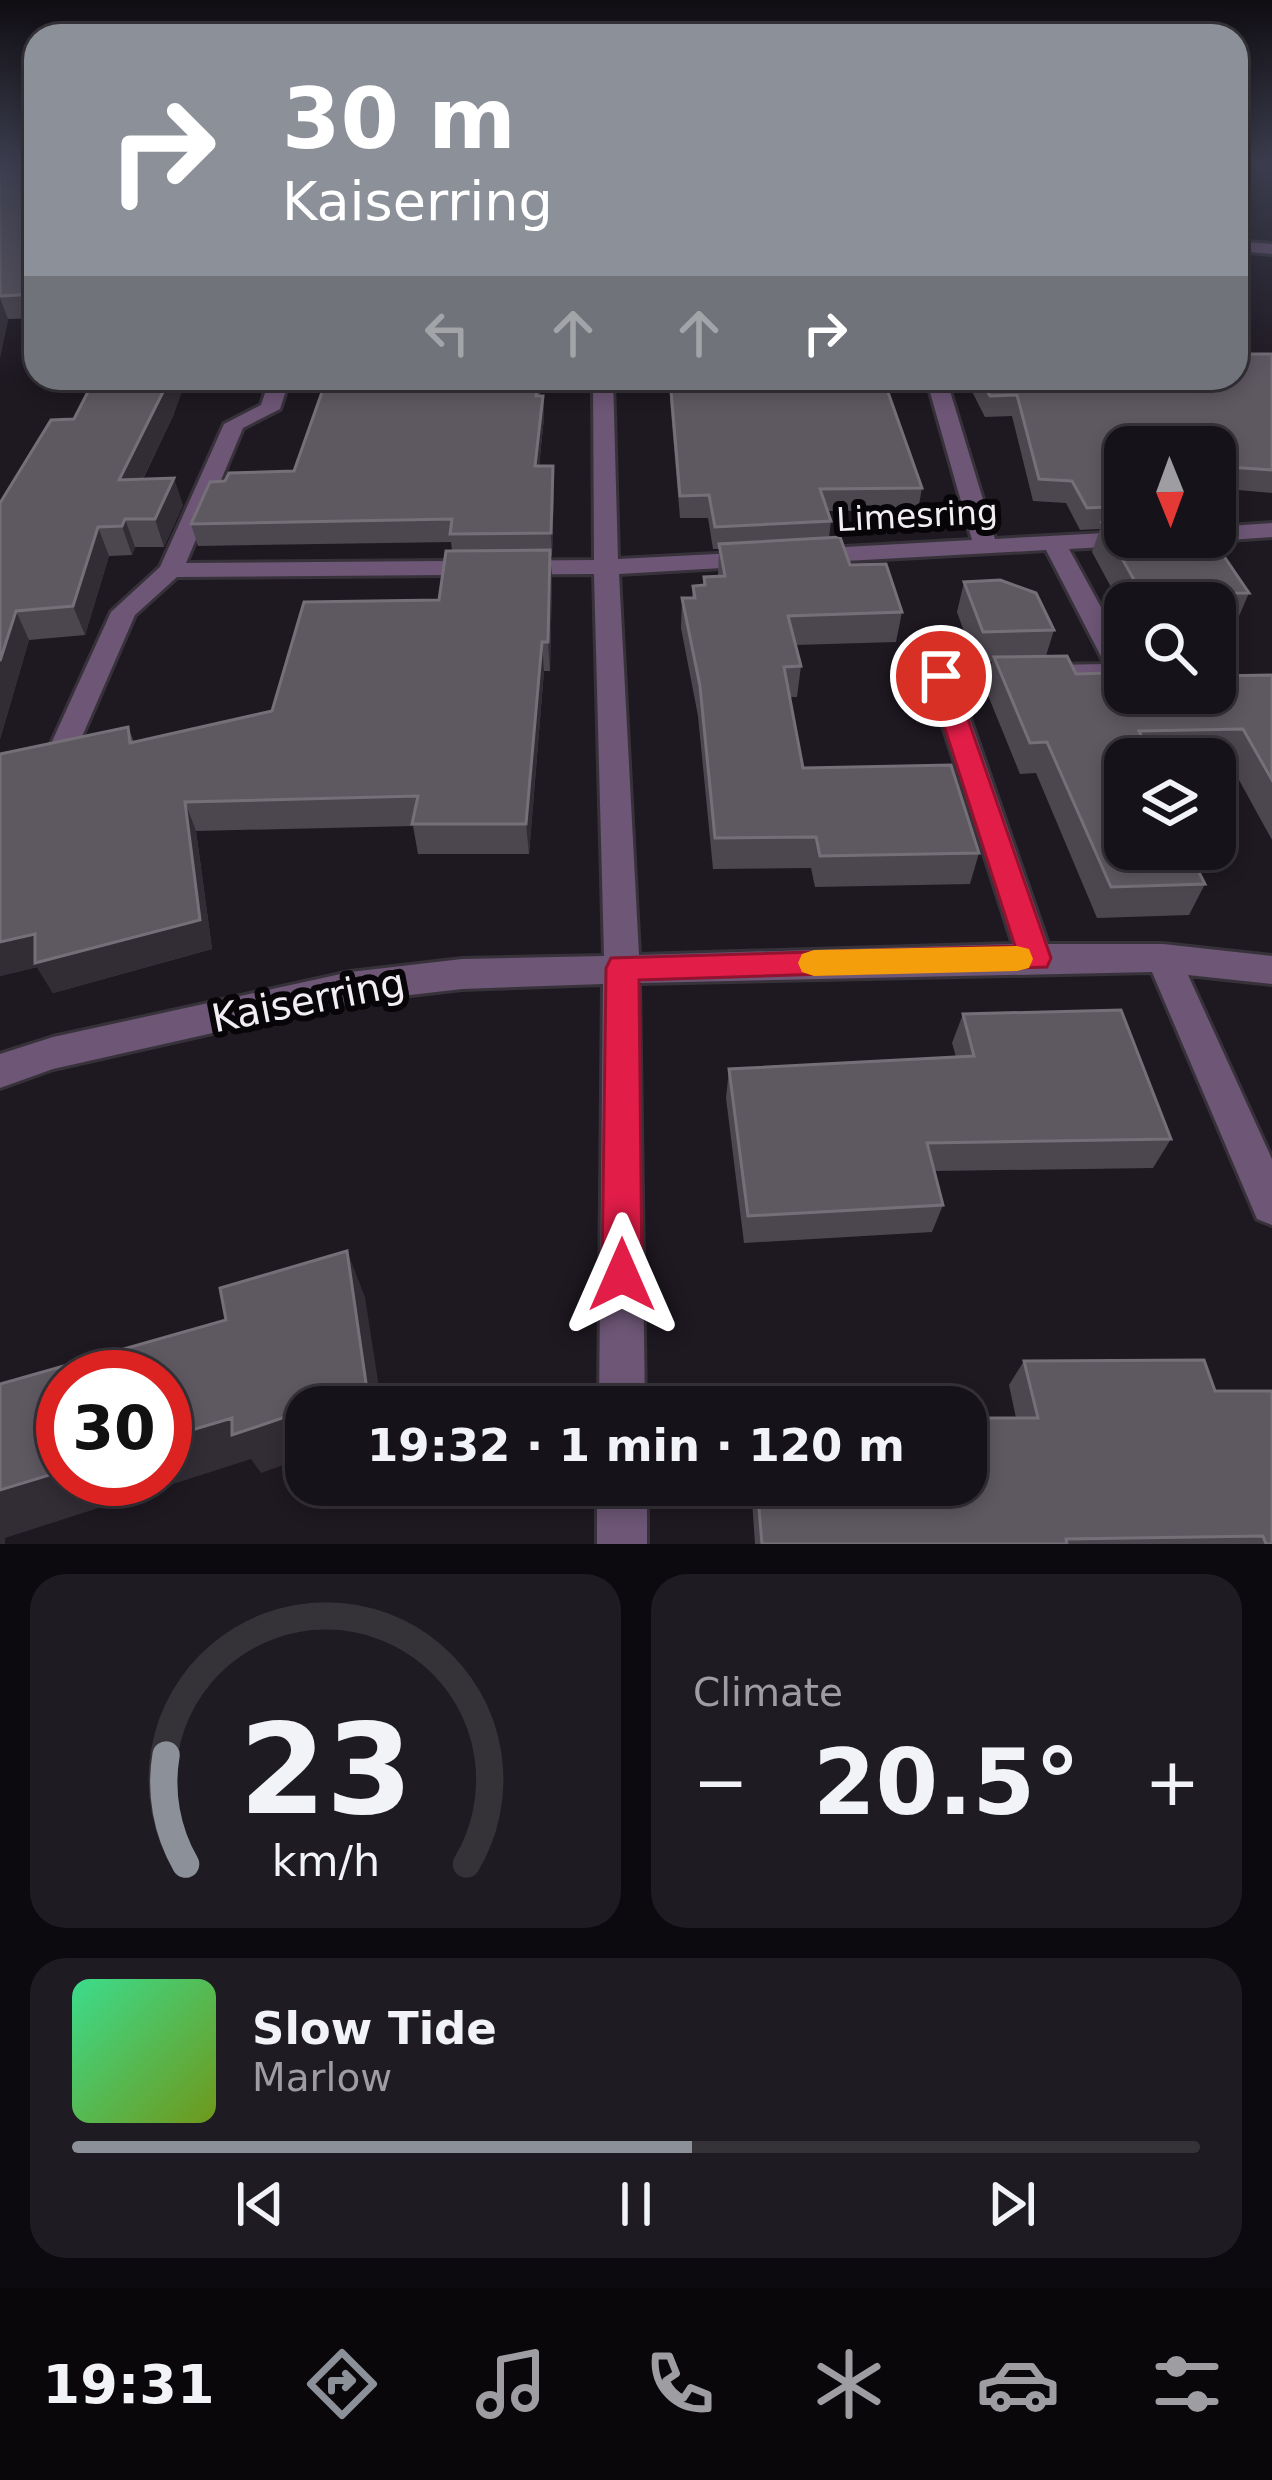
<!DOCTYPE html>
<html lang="en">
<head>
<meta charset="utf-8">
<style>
	body { margin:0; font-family:"DejaVu Sans",sans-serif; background:#1f1b22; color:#f1f3f6; height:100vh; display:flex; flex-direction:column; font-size:45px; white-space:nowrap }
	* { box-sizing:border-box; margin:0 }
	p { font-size:39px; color:#9e9ea2 }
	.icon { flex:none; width:66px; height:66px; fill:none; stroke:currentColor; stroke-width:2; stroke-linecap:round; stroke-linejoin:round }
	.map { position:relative; height:1544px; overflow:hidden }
	.panel { display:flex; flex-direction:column; gap:30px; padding:30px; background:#0c0a0e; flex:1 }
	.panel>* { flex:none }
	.hud { position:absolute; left:24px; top:24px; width:1224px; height:366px; border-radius:36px; box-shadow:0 6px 18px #0003,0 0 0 3px #353238; background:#8c9099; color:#fff; overflow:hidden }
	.needle { width:78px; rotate:179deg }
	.fabs { position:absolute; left:1104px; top:426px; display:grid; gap:24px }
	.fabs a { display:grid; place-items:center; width:132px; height:132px; border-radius:24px; background:#161219; box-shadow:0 6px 18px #0003,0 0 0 3px #353238; font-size:60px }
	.speed { position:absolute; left:36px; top:1350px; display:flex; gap:24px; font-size:60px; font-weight:700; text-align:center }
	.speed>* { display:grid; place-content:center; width:156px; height:156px; border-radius:50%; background:#161219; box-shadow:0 6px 18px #0003,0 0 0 3px #353238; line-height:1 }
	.speed .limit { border:18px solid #d22; background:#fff; color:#111 }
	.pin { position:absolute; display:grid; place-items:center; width:102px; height:102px; color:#fff; margin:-51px; border:6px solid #fff; border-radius:50%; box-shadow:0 3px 12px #0007 }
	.me { position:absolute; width:132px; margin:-66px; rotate:0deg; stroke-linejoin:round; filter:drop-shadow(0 0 9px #0008) }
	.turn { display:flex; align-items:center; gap:42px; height:252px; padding:0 60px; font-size:54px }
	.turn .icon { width:156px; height:156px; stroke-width:2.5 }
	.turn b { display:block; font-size:84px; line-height:102px }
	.lanes { display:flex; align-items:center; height:114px; padding:0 60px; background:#0003; justify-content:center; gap:60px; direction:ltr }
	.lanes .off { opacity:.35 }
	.big { font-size:90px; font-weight:800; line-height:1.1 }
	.panel .card { flex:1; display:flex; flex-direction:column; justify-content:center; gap:18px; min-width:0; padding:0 42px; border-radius:36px; background:#1f1b22 }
	.panel .dial { align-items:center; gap:0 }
	.dial svg { height:312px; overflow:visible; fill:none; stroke:#353238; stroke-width:7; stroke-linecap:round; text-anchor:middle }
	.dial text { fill:#f1f3f6; stroke:none }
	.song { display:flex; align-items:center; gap:36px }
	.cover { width:144px; height:144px; border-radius:18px; background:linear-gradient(135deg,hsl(150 70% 55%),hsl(80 70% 35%)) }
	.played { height:12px; border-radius:6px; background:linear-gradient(90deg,#8c9099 55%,#353238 55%) }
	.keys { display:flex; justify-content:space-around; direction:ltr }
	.heat { display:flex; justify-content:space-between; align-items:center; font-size:66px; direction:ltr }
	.panel .tiles { flex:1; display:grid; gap:30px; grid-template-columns:1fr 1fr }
	.card:last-child { grid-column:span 2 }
	.trip { position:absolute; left:285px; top:1386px; width:702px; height:120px; border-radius:36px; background:#161219; box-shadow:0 6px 18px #0003,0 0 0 3px #353238; font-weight:800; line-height:120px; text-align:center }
	.tabs { display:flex; height:192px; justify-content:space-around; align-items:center; background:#09070a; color:#9e9ea2 }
	.tabs .icon { width:84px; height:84px }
	.tabs .current { color:#8c9099 }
	.tabs b { font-size:54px; color:#f1f3f6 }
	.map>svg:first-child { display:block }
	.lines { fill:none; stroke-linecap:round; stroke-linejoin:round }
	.minor-casing { stroke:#37323a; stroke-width:6 }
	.minor { fill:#6d5676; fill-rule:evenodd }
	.wall { fill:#4c464f }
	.shaded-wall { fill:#322c35 }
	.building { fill:#5e5861; stroke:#756f78; stroke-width:3 }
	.route { fill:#e11d48; stroke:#92132f; stroke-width:3 }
	.slow { fill:#f59e0b }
	.labels { text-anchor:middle; stroke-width:12; stroke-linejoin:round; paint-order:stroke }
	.street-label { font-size:33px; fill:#f1edf3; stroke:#070508 }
	.near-street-label { font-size:39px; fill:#f1edf3; stroke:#070508 }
</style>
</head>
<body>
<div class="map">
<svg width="1272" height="1544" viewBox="0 0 1272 1544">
	<rect width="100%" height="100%" fill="#1e1821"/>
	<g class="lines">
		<defs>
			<path id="minor" d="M 1236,241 L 1272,244 L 1272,254 L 1236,251 Z
				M 270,378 L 290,378 L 280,409 L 243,428 L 186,563 L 594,560 L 593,378 L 613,378 L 618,559 L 756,552 L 768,559 L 756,566 L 619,574 L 639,955 L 1013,944 L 927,676 L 941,667 L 1105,664 L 1046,550 L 809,563 L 797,556 L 809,549 L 972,540 L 926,378 L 946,378 L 995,539 L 1125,532 L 1125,537 L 1171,537 L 1159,544 L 1069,549 L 1125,651 L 1125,680 L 958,684 L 1048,944 L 1163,944 L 1272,956 L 1272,984 L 1188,975 L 1272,1159 L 1272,1225 L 1257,1219 L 1152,972 L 639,983 L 645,1407 L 599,1407 L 603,984 L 462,989 L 350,1002 L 53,1069 L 0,1088 L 0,1054 L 53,1037 L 350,972 L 462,959 L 604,956 L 594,574 L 177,577 L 135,615 L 70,764 L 60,767 L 45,757 L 111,612 L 160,567 L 224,424 L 261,405 Z
				M 1272,523 L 1272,537 L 1215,541 L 1205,537 L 1215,537 L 1215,527 Z
				M 597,1485 L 647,1485 L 647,1544 L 597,1544 Z"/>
		</defs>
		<use href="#minor" class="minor-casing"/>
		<use href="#minor" class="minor"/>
	</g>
	<path class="wall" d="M 0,164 L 36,164 L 36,318 L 8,319 L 0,357 Z
		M 1272,354 L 1272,493 L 1215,488 L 1215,447 L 1125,447 L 1125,537 L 1169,549 L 1249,593 L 1236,623 L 1215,623 L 1215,603 L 1125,603 L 1125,613 L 1092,552 L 1100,529 L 1080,530 L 1066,503 L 1033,501 L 1012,416 L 985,417 L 965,378 L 1236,378 Z
		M 314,378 L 541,378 L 540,396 L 543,396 L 544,417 L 539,466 L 553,466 L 554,487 L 552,556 L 550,556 L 552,579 L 550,671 L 544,671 L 529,854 L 418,854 L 413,826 L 196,831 L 212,949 L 53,993 L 37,967 L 0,976 L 0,754 L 128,727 L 134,742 L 272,711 L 439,600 L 452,551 L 451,542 L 198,546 L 191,524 L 225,481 L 294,471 L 322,391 L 316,392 Z
		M 670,379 L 922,488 L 918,510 L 828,511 L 831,521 L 829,538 L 850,565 L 902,612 L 896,642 L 795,645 L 801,666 L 797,697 L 790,697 L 803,768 L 979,853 L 970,884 L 815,887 L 811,868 L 713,869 L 698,716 L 681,628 L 682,598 L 692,598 L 693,586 L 703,585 L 704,577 L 718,576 L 719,549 L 713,549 L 708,518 L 680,518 L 670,400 Z
		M 174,414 L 143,479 L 183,505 L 164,547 L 135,547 L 132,555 L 109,556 L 85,635 L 29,640 L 0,739 L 0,503 Z
		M 964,582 L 1054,630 L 1046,656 L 1076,674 L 1111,678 L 1272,675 L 1272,840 L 1228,760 L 1125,759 L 1205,884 L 1189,915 L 1097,918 L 1036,773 L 1020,774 L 985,688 L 992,662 L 975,662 L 957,612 Z
		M 963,1014 L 1171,1139 L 1153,1168 L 934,1171 L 943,1205 L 932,1232 L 744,1243 L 726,1098 L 729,1069 L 956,1057 L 952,1043 Z
		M 1024,1361 L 1272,1544 L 755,1544 L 751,1485 L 966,1485 L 1016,1418 L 1009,1385 Z"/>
	<path class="shaded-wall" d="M 0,298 L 8,319 L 0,357 Z
		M 170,378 L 187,378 L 174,414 L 129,507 L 119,480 Z
		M 543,396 L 544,417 L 537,488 L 535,466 Z
		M 553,466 L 554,487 L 552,556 L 551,533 Z
		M 174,478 L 183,505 L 164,547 L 155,519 Z
		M 125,519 L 135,547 L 132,555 L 122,526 Z
		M 98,527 L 109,556 L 85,635 L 73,606 Z
		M 550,550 L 552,579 L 550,671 L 548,642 Z
		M 16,611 L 29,640 L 0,739 L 0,661 Z
		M 542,642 L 544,671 L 529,854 L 526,824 Z
		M 185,802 L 196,831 L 212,949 L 53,993 L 37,967 L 0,976 L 0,942 Z
		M 347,1251 L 365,1297 L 382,1407 L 315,1407 Z
		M 306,1410 L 306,1457 L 261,1473 L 251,1459 L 5,1538 L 5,1544 L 0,1544 L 0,1490 L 63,1471 L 63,1479 L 165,1479 L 165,1438 L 232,1418 Z"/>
	<path class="building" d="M 0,164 L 36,164 L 36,294 L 0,296 Z
		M 1236,354 L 1272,354 L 1272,470 L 1215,466 L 1215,447 L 1125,447 L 1125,506 L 1087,508 L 1072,481 L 1039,479 L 1017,395 L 990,396 L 980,378 L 1236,378 Z
		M 95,378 L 170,378 L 119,480 L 174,478 L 155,519 L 125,519 L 122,526 L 98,527 L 73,606 L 16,611 L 0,661 L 0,503 L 51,420 L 74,419 Z
		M 327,378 L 538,378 L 536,396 L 543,396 L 535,466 L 553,466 L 551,533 L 450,534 L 452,519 L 191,524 L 210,482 L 225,481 L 229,473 L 294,471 Z
		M 720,378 L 883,378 L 922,488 L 820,489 L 831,521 L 715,527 L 709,495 L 680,496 L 670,379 Z
		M 1125,522 L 1125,537 L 1165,537 L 1169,549 L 1219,549 L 1249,593 L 1142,594 L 1102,523 Z
		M 840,537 L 850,565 L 886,564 L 902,612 L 788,616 L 801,666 L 784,667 L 803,768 L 951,765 L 979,853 L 820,856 L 816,837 L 715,838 L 700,686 L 682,598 L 695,598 L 693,586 L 705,585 L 704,577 L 725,576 L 719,544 Z
		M 550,550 L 548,642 L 542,642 L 526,824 L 412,824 L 418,796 L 185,802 L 200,920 L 35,963 L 35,934 L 0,942 L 0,754 L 128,727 L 130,743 L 272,711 L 304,602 L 439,600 L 446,551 Z
		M 1000,580 L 1036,593 L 1054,630 L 983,632 L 964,582 Z
		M 1067,656 L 1076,674 L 1108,673 L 1111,678 L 1125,677 L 1125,693 L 1215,693 L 1215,676 L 1272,675 L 1272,780 L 1243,729 L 1139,731 L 1143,740 L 1130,740 L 1140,759 L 1125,759 L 1125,849 L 1187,849 L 1205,884 L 1111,887 L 1047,742 L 1030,743 L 994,657 Z
		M 1121,1010 L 1171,1139 L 927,1143 L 943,1205 L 748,1216 L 729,1069 L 974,1056 L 963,1014 Z
		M 347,1251 L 367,1390 L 315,1407 L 306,1407 L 306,1410 L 232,1435 L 232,1418 L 165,1438 L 165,1377 L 63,1377 L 63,1471 L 0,1490 L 0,1384 L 226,1320 L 220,1288 Z
		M 1204,1360 L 1215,1391 L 1272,1391 L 1272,1544 L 1266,1544 L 1263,1536 L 1066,1539 L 1067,1544 L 762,1544 L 757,1485 L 966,1485 L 966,1418 L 1038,1418 L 1024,1361 Z
		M 751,1395 L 830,1395 L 832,1407 L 752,1407 Z"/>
	<linearGradient id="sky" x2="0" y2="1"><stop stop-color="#100d12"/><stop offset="0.43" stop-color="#3b3d4e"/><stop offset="1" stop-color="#3b3d4e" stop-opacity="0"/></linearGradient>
	<rect width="1272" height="380" fill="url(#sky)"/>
	<path class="route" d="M 941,668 L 953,676 L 1051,958 L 1047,967 L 639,980 L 642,1275 L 636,1289 L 622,1295 L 608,1289 L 602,1275 L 606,968 L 611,958 L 1015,946 L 928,676 Z"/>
	<path class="slow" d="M 1017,946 L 1029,949 L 1033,959 L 1029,968 L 1017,971 L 814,976 L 802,972 L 798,963 L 802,954 L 814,950 Z"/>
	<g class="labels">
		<g class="street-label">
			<text transform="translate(917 515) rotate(-3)" y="12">Limesring</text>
		</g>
		<g class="near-street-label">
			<text transform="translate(308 1000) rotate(-11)" y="14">Kaiserring</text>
		</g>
	</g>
</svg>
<div class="fabs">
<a><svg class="needle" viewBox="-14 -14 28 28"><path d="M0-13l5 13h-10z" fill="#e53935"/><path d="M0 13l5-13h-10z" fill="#9e9ea2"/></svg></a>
<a><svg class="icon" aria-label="search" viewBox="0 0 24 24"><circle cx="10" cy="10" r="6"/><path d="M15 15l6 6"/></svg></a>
<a><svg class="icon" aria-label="layers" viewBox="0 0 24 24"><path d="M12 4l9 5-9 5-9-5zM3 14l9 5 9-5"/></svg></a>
</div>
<div class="speed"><div class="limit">30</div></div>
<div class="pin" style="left:941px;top:676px;background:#d93025"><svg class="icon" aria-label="arrive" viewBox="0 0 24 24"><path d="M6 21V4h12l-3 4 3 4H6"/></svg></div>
<svg class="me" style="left:622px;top:1275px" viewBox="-20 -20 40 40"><path d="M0-17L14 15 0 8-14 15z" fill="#e11d48" stroke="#fff" stroke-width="4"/></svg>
<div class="trip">19:32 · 1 min · 120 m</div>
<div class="hud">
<div class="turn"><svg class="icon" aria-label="right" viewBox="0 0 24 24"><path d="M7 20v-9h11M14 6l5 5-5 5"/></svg><div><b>30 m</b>Kaiserring</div></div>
<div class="lanes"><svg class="icon off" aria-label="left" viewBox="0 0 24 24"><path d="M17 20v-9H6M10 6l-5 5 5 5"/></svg><svg class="icon off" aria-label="ahead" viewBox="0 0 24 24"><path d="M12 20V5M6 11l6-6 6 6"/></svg><svg class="icon off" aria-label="ahead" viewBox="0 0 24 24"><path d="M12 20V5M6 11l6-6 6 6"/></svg><svg class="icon" aria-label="right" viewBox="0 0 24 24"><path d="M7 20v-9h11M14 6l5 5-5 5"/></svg></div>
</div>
</div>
<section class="panel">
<div class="tiles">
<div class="card dial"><svg viewBox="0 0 100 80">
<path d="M14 69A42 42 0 1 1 86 69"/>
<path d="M14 69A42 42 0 0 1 9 41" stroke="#8c9099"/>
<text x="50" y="56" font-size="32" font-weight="700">23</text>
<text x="50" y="72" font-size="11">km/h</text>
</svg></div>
<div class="card"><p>Climate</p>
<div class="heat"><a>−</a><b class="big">20.5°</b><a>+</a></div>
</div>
<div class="card">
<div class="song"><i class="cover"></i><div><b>Slow Tide</b><p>Marlow</p></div></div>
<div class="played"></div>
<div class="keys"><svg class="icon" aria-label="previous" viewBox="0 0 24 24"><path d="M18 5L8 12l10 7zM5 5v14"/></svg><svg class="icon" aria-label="pause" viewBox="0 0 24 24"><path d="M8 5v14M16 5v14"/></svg><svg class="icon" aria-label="next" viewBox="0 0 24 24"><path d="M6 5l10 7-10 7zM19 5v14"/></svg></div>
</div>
</div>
</section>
<nav class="tabs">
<b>19:31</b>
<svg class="icon current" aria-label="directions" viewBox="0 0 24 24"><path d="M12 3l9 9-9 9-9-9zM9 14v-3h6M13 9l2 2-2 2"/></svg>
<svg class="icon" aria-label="music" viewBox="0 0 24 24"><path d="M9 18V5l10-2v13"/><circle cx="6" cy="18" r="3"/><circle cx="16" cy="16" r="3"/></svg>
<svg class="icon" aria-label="phone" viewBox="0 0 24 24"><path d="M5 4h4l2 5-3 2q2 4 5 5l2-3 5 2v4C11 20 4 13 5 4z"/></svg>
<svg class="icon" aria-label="climate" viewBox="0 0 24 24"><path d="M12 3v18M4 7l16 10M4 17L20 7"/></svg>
<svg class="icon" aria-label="car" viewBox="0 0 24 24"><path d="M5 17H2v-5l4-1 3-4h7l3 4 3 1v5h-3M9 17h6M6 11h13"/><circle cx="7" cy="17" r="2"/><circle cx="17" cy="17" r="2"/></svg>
<svg class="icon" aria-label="filters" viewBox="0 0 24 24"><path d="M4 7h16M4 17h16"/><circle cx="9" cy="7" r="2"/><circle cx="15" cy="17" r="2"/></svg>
</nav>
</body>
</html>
